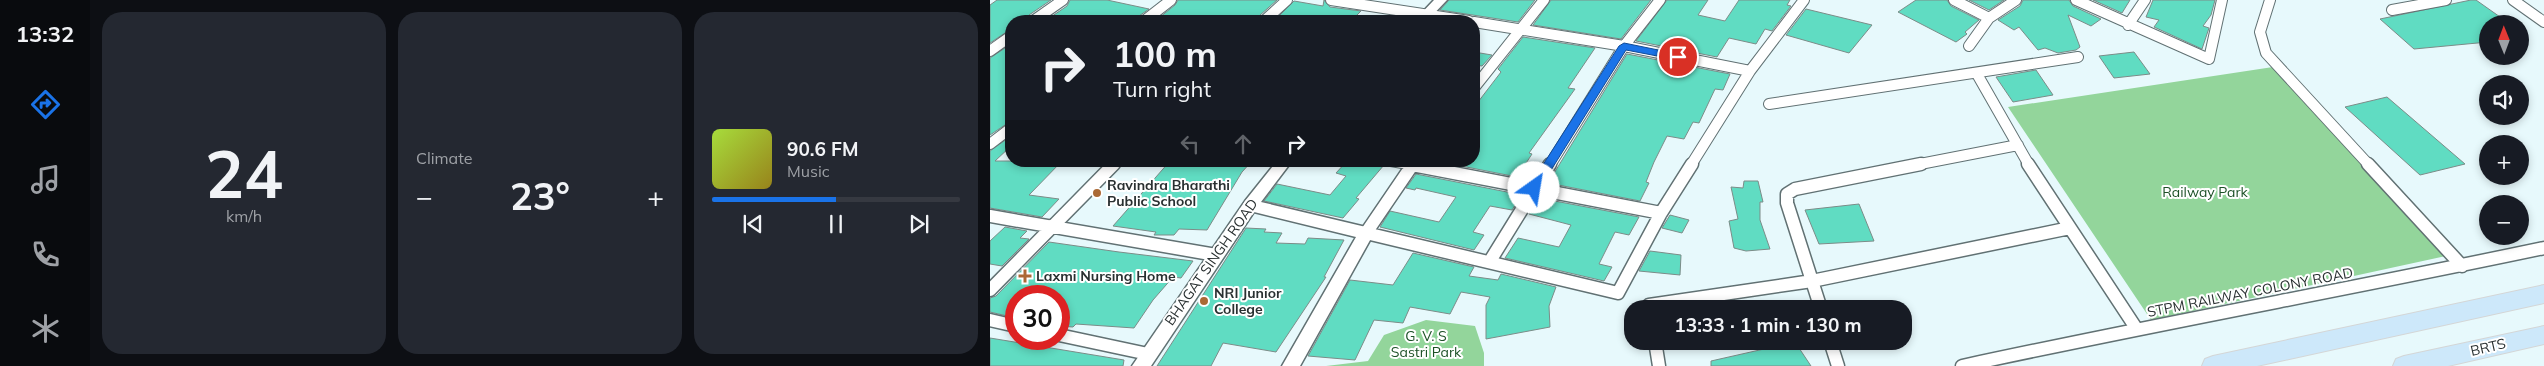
<!DOCTYPE html>
<html lang="en">
<head>
<meta charset="utf-8">
<style>
	body { margin:0; font-family:Mulish,sans-serif; background:#242831; color:#f1f3f6; height:100vh; display:flex; flex-direction:column; font-size:19px; white-space:nowrap }
	* { box-sizing:border-box; margin:0 }
	p { font-size:16px; color:#9ea1a6 }
	.icon { flex:none; width:28px; height:28px; fill:none; stroke:currentColor; stroke-width:2; stroke-linecap:round; stroke-linejoin:round }
	.map { position:relative; flex:1; overflow:hidden }
	.details { display:flex; flex-direction:column; gap:12px; padding:12px; background:#0d0f14; width:900px }
	.details>* { flex:none }
	.top-card { position:absolute; left:15px; top:15px; width:475px; height:152px; border-radius:20px; box-shadow:0 2px 8px #0003; background:#171b24; color:#f1f3f6; overflow:hidden }
	.needle { width:32px; rotate:359deg }
	.controls { position:absolute; left:1489px; top:15px; display:grid; gap:10px }
	.controls a { display:grid; place-items:center; width:50px; height:50px; border-radius:50%; background:#171b24; box-shadow:0 2px 8px #0003; font-size:25px }
	.speed { position:absolute; left:15px; top:285px; display:flex; gap:10px; font-size:25px; font-weight:700; text-align:center }
	.speed>* { display:grid; place-content:center; width:65px; height:65px; border-radius:50%; background:#171b24; box-shadow:0 2px 8px #0003; line-height:1 }
	.speed .limit { border:8px solid #d22; background:#fff; color:#111 }
	.pin { position:absolute; display:grid; place-items:center; width:42px; height:42px; color:#fff; margin:-21px; border:2px solid #fff; border-radius:50%; box-shadow:0 1px 5px #0007 }
	.me { position:absolute; width:55px; margin:-28px; rotate:32deg; stroke-linejoin:round; filter:drop-shadow(0 0 4px #0008) }
	.turn { display:flex; align-items:center; gap:18px; height:105px; padding:0 25px; font-size:22px }
	.turn .icon { width:65px; height:65px; stroke-width:2.5 }
	.turn b { display:block; font-size:35px; line-height:42px }
	.lanes { display:flex; align-items:center; height:48px; padding:0 25px; background:#0003; justify-content:center; gap:25px; direction:ltr }
	.lanes .off { opacity:.35 }
	.big { font-size:38px; font-weight:700; line-height:1.1 }
	.details .tile { flex:1; display:flex; flex-direction:column; justify-content:center; gap:8px; min-width:0; padding:0 18px; border-radius:20px; background:#242831 }
	.details .dial { align-items:center; gap:0 }
	.dial b { font-size:65px; line-height:1 }
	.song { display:flex; align-items:center; gap:15px }
	.cover { width:60px; height:60px; border-radius:8px; background:linear-gradient(135deg,hsl(80 70% 55%),hsl(50 70% 35%)) }
	.played { height:5px; border-radius:2px; background:linear-gradient(90deg,#1a73e8 50%,#363941 50%) }
	.keys { display:flex; justify-content:space-around; direction:ltr }
	.heat { display:flex; justify-content:space-between; align-items:center; font-size:28px; direction:ltr }
	.details .tiles { flex:1; display:grid; gap:12px; grid-template-columns:repeat(3,1fr) }
	.trip { position:absolute; left:634px; top:300px; width:288px; height:50px; border-radius:20px; background:#171b24; box-shadow:0 2px 8px #0003; font-weight:700; line-height:50px; text-align:center }
	main { display:flex; flex:1; min-height:0 }
	.dock { display:flex; flex-direction:column; width:90px; justify-content:space-around; align-items:center; background:#090b0e; color:#9ea1a6 }
	.dock .icon { width:35px; height:35px }
	.dock .selected { color:#1a73e8 }
	.dock b { font-size:22px; color:#f1f3f6 }
	.map>svg:first-child { display:block }
	.green { fill:#93d59b }
	.building { fill:#60dcc2; stroke:#7c8c88 }
	.lines { fill:none; stroke-linecap:round; stroke-linejoin:round }
	.minor-far1-casing { stroke:#617173; stroke-width:12 }
	.minor-casing { stroke:#617173; stroke-width:15 }
	.tertiary-casing { stroke:#617173; stroke-width:3 }
	.primary-casing { stroke:#d4d6d6; stroke-width:2 }
	.minor-far1 { stroke:#fff; stroke-width:10 }
	.minor { stroke:#fff; stroke-width:12 }
	.tertiary { fill:#fff; fill-rule:evenodd }
	.primary { fill:#cde8fa; fill-rule:evenodd }
	.route { fill:#1a73e8; stroke:#114b97 }
	.poi-dot { fill:#ab6934; stroke:#fff; stroke-width:2 }
	.labels { text-anchor:middle; stroke-width:4; stroke-linejoin:round; paint-order:stroke }
	.poi-label { font-size:14px; font-weight:bold; fill:#293031; stroke:#fff; text-anchor:start }
	.park-label { font-size:14px; fill:#1d5127; stroke:#fff }
	.street-label { font-size:14px; fill:#293031; stroke:#fff }
</style>
</head>
<body>
<main>
<nav class="dock">
<b>13:32</b>
<svg class="icon selected" aria-label="directions" viewBox="0 0 24 24"><path d="M12 3l9 9-9 9-9-9zM9 14v-3h6M13 9l2 2-2 2"/></svg>
<svg class="icon" aria-label="music" viewBox="0 0 24 24"><path d="M9 18V5l10-2v13"/><circle cx="6" cy="18" r="3"/><circle cx="16" cy="16" r="3"/></svg>
<svg class="icon" aria-label="phone" viewBox="0 0 24 24"><path d="M5 4h4l2 5-3 2q2 4 5 5l2-3 5 2v4C11 20 4 13 5 4z"/></svg>
<svg class="icon" aria-label="climate" viewBox="0 0 24 24"><path d="M12 3v18M4 7l16 10M4 17L20 7"/></svg>
</nav>
<section class="details">
<div class="tiles">
<div class="tile dial"><b>24</b><p>km/h</p></div>
<div class="tile"><p>Climate</p>
<div class="heat"><a>−</a><b class="big">23°</b><a>+</a></div>
</div>
<div class="tile">
<div class="song"><i class="cover"></i><div><b>90.6 FM</b><p>Music</p></div></div>
<div class="played"></div>
<div class="keys"><svg class="icon" aria-label="previous" viewBox="0 0 24 24"><path d="M18 5L8 12l10 7zM5 5v14"/></svg><svg class="icon" aria-label="pause" viewBox="0 0 24 24"><path d="M8 5v14M16 5v14"/></svg><svg class="icon" aria-label="next" viewBox="0 0 24 24"><path d="M6 5l10 7-10 7zM19 5v14"/></svg></div>
</div>
</div>
</section>
<div class="map">
<svg width="1554" height="366" viewBox="0 0 1554 366">
	<rect width="100%" height="100%" fill="#e7f9fc"/>
	<path class="green" d="M 1283,67 L 1465,254 L 1161,320 L 1018,107 Z
		M 436,320 L 485,326 L 494,353 L 494,366 L 336,366 L 378,361 L 394,335 Z"/>
	<path class="building" d="M 7,0 L 61,0 L 39,15 L 36,21 L 21,21 L 21,29 L 0,43 L 0,5 Z
		M 80,0 L 117,0 L 159,9 L 149,16 L 147,21 L 55,21 L 77,6 Z
		M 188,0 L 287,0 L 269,16 L 267,21 L 165,21 L 185,5 Z
		M 334,0 L 340,7 L 371,11 L 361,21 L 284,21 L 304,1 L 333,6 Z
		M 459,0 L 545,0 L 528,22 L 450,10 Z
		M 561,0 L 661,0 L 631,39 L 543,25 Z
		M 677,0 L 718,0 L 708,15 L 735,21 L 749,0 L 800,0 L 797,5 L 801,6 L 782,31 L 775,29 L 766,44 L 739,38 L 727,57 L 646,41 Z
		M 926,0 L 957,0 L 961,6 L 989,20 L 975,32 L 977,34 L 966,42 L 908,12 Z
		M 979,0 L 1014,0 L 999,10 Z
		M 1033,0 L 1079,0 L 1083,6 L 1111,19 L 1101,26 L 1078,15 L 1090,47 L 1086,50 L 1068,53 L 1055,48 L 1048,50 L 1029,27 L 1024,30 L 1008,20 L 1030,6 Z
		M 1103,0 L 1140,0 L 1132,13 Z
		M 1163,0 L 1225,0 L 1221,15 L 1213,26 L 1219,28 L 1212,49 L 1164,27 L 1169,20 L 1156,17 Z
		M 1481,0 L 1486,0 L 1520,24 L 1498,24 L 1498,42 L 1424,49 L 1390,19 Z
		M 816,9 L 882,25 L 859,53 L 796,35 Z
		M 533,37 L 605,48 L 578,88 L 585,89 L 539,153 L 542,154 L 527,177 L 446,161 L 484,161 L 484,101 L 488,102 L 511,72 L 508,69 Z
		M 21,44 L 21,121 L 0,135 L 0,58 Z
		M 484,52 L 502,55 L 492,66 L 484,65 Z
		M 1144,52 L 1160,74 L 1124,78 L 1109,56 Z
		M 637,54 L 740,74 L 733,90 L 725,89 L 709,123 L 703,122 L 694,139 L 677,136 L 664,162 L 656,182 L 659,183 L 650,201 L 558,183 Z
		M 1046,70 L 1063,95 L 1023,102 L 1006,77 Z
		M 1397,97 L 1475,164 L 1430,175 L 1355,107 Z
		M 21,136 L 21,146 L 5,161 L 72,161 L 39,195 L 69,199 L 52,217 L 0,208 L 0,151 Z
		M 180,161 L 262,161 L 252,172 L 217,230 L 189,229 L 184,235 L 164,235 L 166,232 L 123,226 Z
		M 357,161 L 377,161 L 394,165 L 366,198 L 369,199 L 353,218 L 274,201 L 287,184 L 340,195 L 356,176 L 346,173 Z
		M 426,174 L 517,192 L 531,196 L 522,210 L 500,206 L 483,232 L 494,235 L 484,250 L 390,227 L 400,211 L 449,222 L 466,197 L 426,188 L 425,190 L 416,188 Z
		M 754,181 L 768,181 L 773,202 L 770,202 L 770,220 L 780,249 L 756,251 L 744,248 L 739,221 L 748,219 L 741,187 L 753,188 Z
		M 549,198 L 649,217 L 639,235 L 625,232 L 609,264 L 622,267 L 614,281 L 515,258 L 528,238 L 569,247 L 581,225 L 539,214 Z
		M 869,204 L 884,241 L 829,244 L 815,210 Z
		M 680,215 L 699,220 L 692,233 L 672,228 Z
		M 15,227 L 37,231 L 30,238 L 39,239 L 12,266 L 0,264 L 0,241 Z
		M 256,228 L 276,229 L 274,232 L 292,233 L 286,243 L 315,244 L 318,238 L 354,240 L 334,277 L 336,277 L 286,352 L 233,343 L 221,366 L 167,366 Z
		M 59,242 L 129,252 L 203,261 L 191,278 L 183,277 L 163,300 L 144,328 L 86,324 L 83,327 L 69,326 L 69,296 L 26,296 L 26,318 L 0,312 L 0,298 L 6,296 Z
		M 660,251 L 691,255 L 690,275 L 649,271 Z
		M 423,253 L 484,267 L 479,276 L 508,280 L 511,274 L 566,287 L 559,306 L 560,327 L 496,339 L 496,305 L 500,297 L 471,292 L 460,314 L 420,307 L 413,323 L 384,320 L 365,360 L 318,356 L 360,280 L 403,285 Z
		M 0,338 L 134,360 L 133,366 L 0,366 Z
		M 805,342 L 821,366 L 721,366 L 721,361 Z"/>
	<g class="lines">
		<defs>
			<path id="minor-far1" d="M 341,0 L 479,21
				M 964,0 L 999,18
				M 1086,0 L 1219,59 L 1232,0
				M 1280,0 L 1270,32 L 1276,53 L 1379,165
				M 1523,0 L 1554,22
				M 1402,10 L 1456,0
				M 43,21 L 73,0
				M 154,21 L 181,0
				M 274,21 L 297,0
				M 484,22 L 634,46 L 760,71
				M 1138,25 L 1155,0
				M 979,46 L 999,18 L 1026,0
				M 0,51 L 21,36
				M 987,74 L 1039,165
				M 484,88 L 554,0
				M 779,104 L 1088,57
				M 0,144 L 21,128
				M 401,161 L 424,165
				M 123,165 L 127,161
				M 422,165 L 425,161
				M 560,165 L 634,46 L 670,0
				M 701,165 L 760,71 L 814,0
				M 925,165 L 1028,145"/>
			<path id="minor" d="M 417,164 L 671,213
				M 423,164 L 376,233 L 628,293 L 671,213 L 702,164
				M 1038,164 L 1146,328
				M 1378,164 L 1472,266
				M 0,216 L 226,255
				M 500,261 L 560,164
				M 0,290 L 124,164
				M 659,309 L 659,305 L 822,281 L 1080,228
				M 831,309 L 797,203 L 797,194 L 805,189 L 931,164
				M 0,320 L 26,326
				M 69,335 L 158,354
				M 665,341 L 669,366
				M 840,341 L 848,366
				M 972,366 C 1165,324 1360,289 1554,248"/>
			<path id="tertiary" d="M 444,0 L 457,0 L 437,21 L 424,21 Z
				M 287,161 L 302,161 L 271,202 L 376,227 L 382,229 L 384,233 L 310,366 L 292,366 L 366,237 L 264,212 L 161,366 L 142,366 L 255,201 Z"/>
			<path id="primary" d="M 1554,285 L 1554,303 L 1267,366 L 1212,366 L 1215,359 L 1223,356 Z
				M 1554,326 L 1554,344 L 1458,366 L 1403,366 L 1406,359 L 1414,356 Z"/>
		</defs>
		<use href="#minor-far1" class="minor-far1-casing"/>
		<use href="#minor" class="minor-casing"/>
		<use href="#tertiary" class="tertiary-casing"/>
		<use href="#primary" class="primary-casing"/>
		<use href="#minor-far1" class="minor-far1"/>
		<use href="#minor" class="minor"/>
		<use href="#tertiary" class="tertiary"/>
		<use href="#primary" class="primary"/>
	</g>
	<path class="route" d="M 634,43 L 688,54 L 693,57 L 688,60 L 636,50 L 548,191 L 540,191 L 540,185 L 629,46 Z"/>
	<g class="poi-dot">
		<circle cx="107" cy="193" r="5"/>
		<path d="M32.5 268.5h5v5h5v5h-5v5h-5v-5h-5v-5h5z"/>
		<circle cx="214" cy="301" r="5"/>
	</g>
	<g class="labels">
		<g class="poi-label">
			<text x="117" y="190">Ravindra Bharathi<tspan x="117" dy="16">Public School</tspan></text>
			<text x="46" y="281">Laxmi Nursing Home</text>
			<text x="224" y="298">NRI Junior<tspan x="224" dy="16">College</tspan></text>
		</g>
		<g class="park-label">
			<text x="1215" y="197">Railway Park</text>
			<text x="436" y="341">G. V. S<tspan x="436" dy="16">Sastri Park</tspan></text>
		</g>
		<g class="street-label">
			<text transform="translate(221 262) rotate(-55)" y="5">BHAGAT SINGH ROAD</text>
			<text transform="translate(1260 292) rotate(-11)" y="5">STPM RAILWAY COLONY ROAD</text>
			<text transform="translate(1498 347) rotate(-13)" y="5">BRTS</text>
		</g>
	</g>
</svg>
<div class="controls">
<a><svg class="needle" viewBox="-14 -14 28 28"><path d="M0-13l5 13h-10z" fill="#e53935"/><path d="M0 13l5-13h-10z" fill="#9ea1a6"/></svg></a>
<a><svg class="icon" aria-label="sound" viewBox="0 0 24 24"><path d="M4 9h4l5-4v14l-5-4H4zM17 9q2 3 0 6"/></svg></a>
<a>+</a>
<a>−</a>
</div>
<div class="speed"><div class="limit">30</div></div>
<div class="pin" style="left:688px;top:57px;background:#d93025"><svg class="icon" aria-label="arrive" viewBox="0 0 24 24"><path d="M6 21V4h12l-3 4 3 4H6"/></svg></div>
<svg class="me" style="left:544px;top:188px" viewBox="-20 -20 40 40"><circle r="19" fill="#fff"/><path d="M0-13L10 11 0 6-10 11z" fill="#1a73e8"/></svg>
<div class="trip">13:33 · 1 min · 130 m</div>
<div class="top-card">
<div class="turn"><svg class="icon" aria-label="right" viewBox="0 0 24 24"><path d="M7 20v-9h11M14 6l5 5-5 5"/></svg><div><b>100 m</b>Turn right</div></div>
<div class="lanes"><svg class="icon off" aria-label="left" viewBox="0 0 24 24"><path d="M17 20v-9H6M10 6l-5 5 5 5"/></svg><svg class="icon off" aria-label="ahead" viewBox="0 0 24 24"><path d="M12 20V5M6 11l6-6 6 6"/></svg><svg class="icon" aria-label="right" viewBox="0 0 24 24"><path d="M7 20v-9h11M14 6l5 5-5 5"/></svg></div>
</div>
</div>
</main>
</body>
</html>
